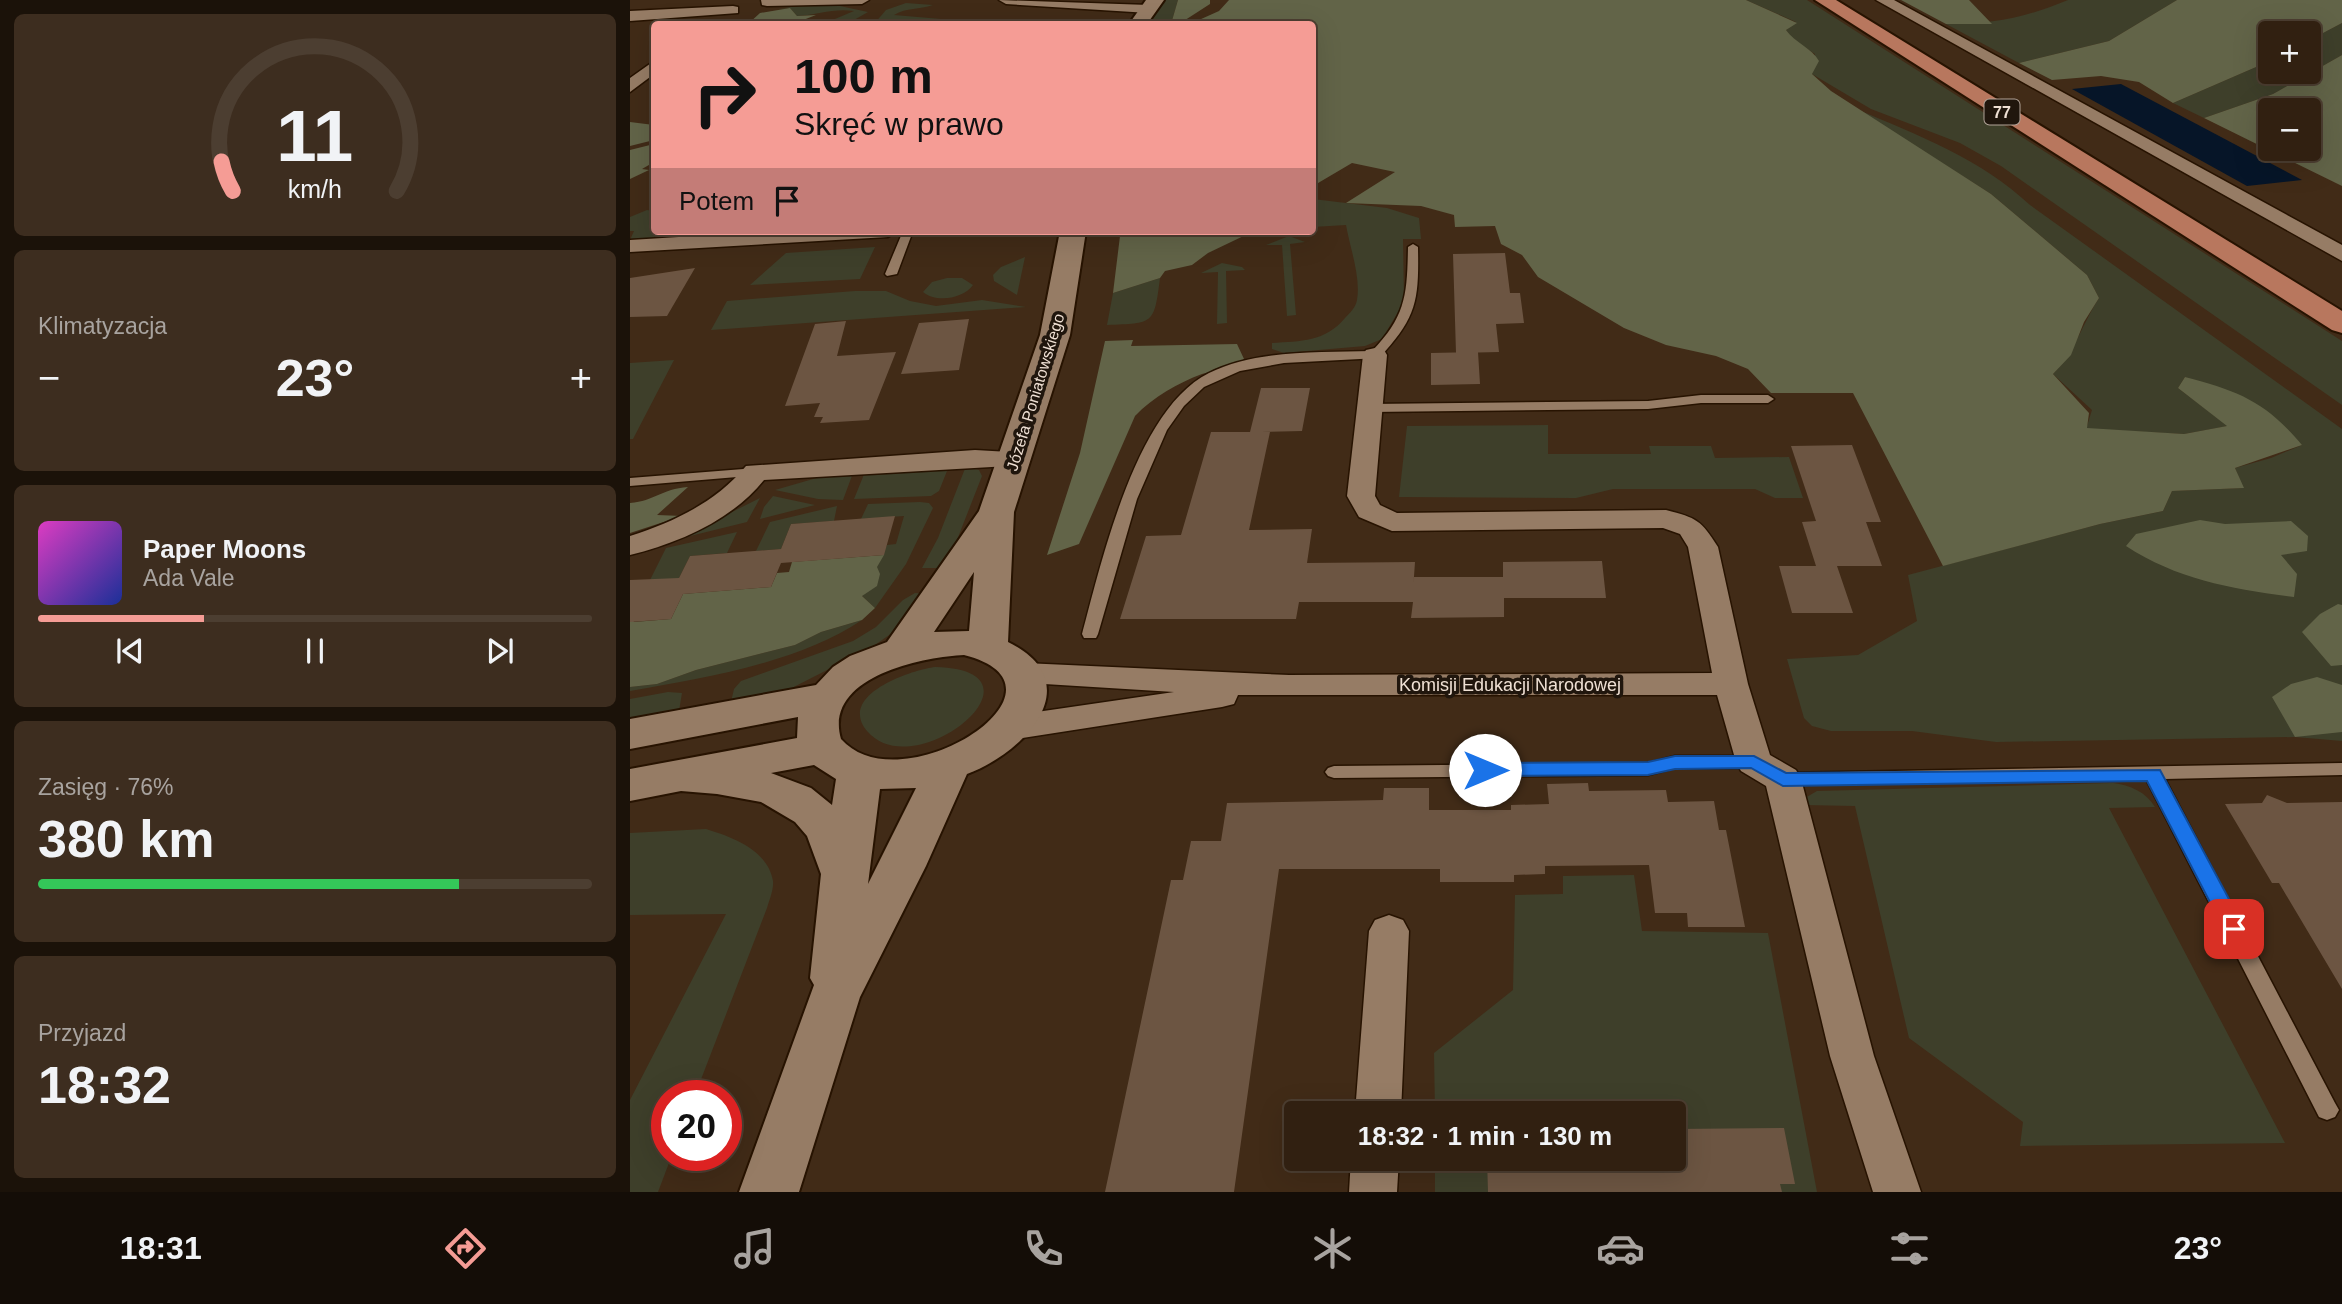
<!DOCTYPE html>
<html lang="pl">
<head>
<meta charset="utf-8">
<style>
	body { margin:0; font-family:Helvetica,sans-serif; background:#3d2d1f; color:#f1f3f6; height:100vh; display:flex; flex-direction:column; font-size:26px; white-space:nowrap }
	* { box-sizing:border-box; margin:0 }
	p { font-size:23px; color:#a8a39f }
	.icon { flex:none; width:38px; height:38px; fill:none; stroke:currentColor; stroke-width:2; stroke-linecap:round; stroke-linejoin:round }
	.map { position:relative; flex:1; overflow:hidden }
	.side { display:flex; flex-direction:column; gap:14px; padding:14px; background:#1b1209; width:630px }
	.side>* { flex:none }
	.guide { position:absolute; left:21px; top:21px; width:665px; height:214px; border-radius:7px; box-shadow:0 7px 28px #0002,0 0 0 2px #4c3e31; background:#f59c95; color:#111; overflow:hidden }
	.fabs { position:absolute; left:1628px; top:21px; display:grid; gap:14px }
	.fabs a { display:grid; place-items:center; width:63px; height:63px; border-radius:7px; background:#312011; box-shadow:0 7px 28px #0002,0 0 0 2px #4c3e31; font-size:35px }
	.speed { position:absolute; left:21px; top:1080px; display:flex; gap:14px; font-size:35px; font-weight:700; text-align:center }
	.speed>* { display:grid; place-content:center; width:91px; height:91px; border-radius:50%; background:#312011; box-shadow:0 7px 28px #0002,0 0 0 2px #4c3e31; line-height:1 }
	.speed .limit { border:10px solid #d22; background:#fff; color:#111 }
	.pin { position:absolute; display:grid; place-items:center; width:60px; height:60px; color:#fff; margin:-30px; border-radius:14px; box-shadow:0 4px 10px #0006 }
	.me { position:absolute; width:77px; margin:-38px; rotate:90deg; stroke-linejoin:round; filter:drop-shadow(0 0 5px #0008) }
	.turn { display:flex; align-items:center; gap:24px; height:147px; padding:0 28px; font-size:32px }
	.turn .icon { width:91px; height:91px; stroke-width:2.5 }
	.turn b { display:block; font-size:49px; line-height:60px }
	.then { display:flex; align-items:center; height:66px; padding:0 28px; background:#0003; gap:14px; font-size:26px }
	.big { font-size:52px; font-weight:600; line-height:1.1 }
	.side .tile { flex:1; display:flex; flex-direction:column; justify-content:center; gap:10px; min-width:0; padding:0 24px; border-radius:10px; background:#3d2d1f }
	.side .dial { align-items:center; gap:0 }
	.dial svg { height:182px; overflow:visible; fill:none; stroke:#4c3e31; stroke-width:7; stroke-linecap:round; text-anchor:middle }
	.dial text { fill:#f1f3f6; stroke:none }
	.song { display:flex; align-items:center; gap:21px }
	.cover { width:84px; height:84px; border-radius:10px; background:linear-gradient(135deg,hsl(310 70% 55%),hsl(230 70% 35%)) }
	.played { height:7px; border-radius:4px; background:linear-gradient(90deg,#f59c95 30%,#4c3e31 30%) }
	.keys { display:flex; justify-content:space-around; direction:ltr }
	.heat { display:flex; justify-content:space-between; align-items:center; font-size:38px; direction:ltr }
	.charge { height:10px; border-radius:5px; background:linear-gradient(90deg,#34c759 76%,#4c3e31 0) }
	.trip { position:absolute; left:654px; top:1101px; width:402px; height:70px; border-radius:7px; background:#312011; box-shadow:0 7px 28px #0002,0 0 0 2px #4c3e31; font-weight:600; line-height:70px; text-align:center }
	.tab-bar { display:flex; height:112px; justify-content:space-around; align-items:center; background:#140d07; color:#a8a39f }
	.tab-bar .icon { width:49px; height:49px }
	.tab-bar .on { color:#f59c95 }
	.tab-bar b { font-size:32px; color:#f1f3f6 }
	main { display:flex; flex:1; min-height:0 }
	.map>svg:first-child { display:block }
	.green { fill:#3e3f2a }
	.forest { fill:#626448; fill-rule:evenodd }
	.water { fill:#061528 }
	.building { fill:#6c5542 }
	.lines { fill:none; stroke-linecap:round; stroke-linejoin:round }
	.lane-casing { stroke:#271301; stroke-width:3 }
	.street-casing { stroke:#271301; stroke-width:3 }
	.secondary-casing { stroke:#271301; stroke-width:4 }
	.primary-casing { stroke:#271301; stroke-width:4 }
	.lane { fill:#967c65; fill-rule:evenodd }
	.street { fill:#967c65; fill-rule:evenodd }
	.secondary { fill:#967c65; fill-rule:evenodd }
	.primary { fill:#b8775e; fill-rule:evenodd }
	.route { fill:#1a73e8; stroke:#114b97; stroke-width:2 }
	.labels { text-anchor:middle; stroke-width:7; stroke-linejoin:round; paint-order:stroke }
	.shield { fill:#20160d; stroke:#b1a398; stroke-width:2 }
	.shield-label { font-size:16px; font-weight:bold; fill:#efe0d4 }
	.far-street-label { font-size:16px; fill:#efe0d4; stroke:#20160d }
	.street-label { font-size:18px; fill:#efe0d4; stroke:#20160d }
</style>
</head>
<body>
<main>
<section class="side">
<div class="tile dial"><svg viewBox="0 0 100 80">
<path d="M14 69A42 42 0 1 1 86 69"/>
<path d="M14 69A42 42 0 0 1 9 56" stroke="#f59c95"/>
<text x="50" y="56" font-size="32" font-weight="700">11</text>
<text x="50" y="72" font-size="11">km/h</text>
</svg></div>
<div class="tile"><p>Klimatyzacja</p>
<div class="heat"><a>−</a><b class="big">23°</b><a>+</a></div>
</div>
<div class="tile">
<div class="song"><i class="cover"></i><div><b>Paper Moons</b><p>Ada Vale</p></div></div>
<div class="played"></div>
<div class="keys"><svg class="icon" aria-label="previous" viewBox="0 0 24 24"><path d="M18 5L8 12l10 7zM5 5v14"/></svg><svg class="icon" aria-label="pause" viewBox="0 0 24 24"><path d="M8 5v14M16 5v14"/></svg><svg class="icon" aria-label="next" viewBox="0 0 24 24"><path d="M6 5l10 7-10 7zM19 5v14"/></svg></div>
</div>
<div class="tile"><p>Zasięg · 76%</p><b class="big">380 km</b><div class="charge"></div></div>
<div class="tile"><p>Przyjazd</p><b class="big">18:32</b></div>
</section>
<div class="map">
<svg width="1712" height="1192" viewBox="0 0 1712 1192">
	<rect width="100%" height="100%" fill="#412b17"/>
	<path class="green" d="M 535,0 L 548,0 L 541,24 L 518,24 Z
		M 1116,0 L 1177,0 L 1712,341 L 1712,405 L 1371,166 L 1330,143 L 1241,109 L 1182,74 L 1185,54 L 1163,40 L 1156,30 L 1166,22 Z
		M 1438,0 L 1547,0 L 1479,41 L 1389,63 L 1316,24 C 1364,24 1394,18 1438,0 Z
		M 276,3 L 303,5 C 289,10 277,7 264,15 L 370,24 L 244,24 L 256,10 Z
		M 174,5 L 210,6 L 238,12 L 217,24 L 193,24 L 224,11 C 203,8 188,15 167,16 L 160,8 L 148,9 Z
		M 1712,23 L 1712,55 L 1643,94 L 1574,118 L 1543,103 L 1640,61 L 1640,72 L 1678,72 L 1678,41 Z
		M 1226,109 C 1288,135 1351,159 1400,205 L 1712,429 L 1712,741 L 1665,737 L 1366,742 L 1282,731 L 1201,731 L 1182,726 L 1174,718 L 1157,659 L 1228,655 L 1287,621 L 1278,575 L 1470,524 L 1533,511 L 1542,491 L 1613,488 L 1605,468 L 1641,458 L 1672,445 L 1555,377 L 1548,388 L 1598,426 L 1554,434 L 1456,429 L 1462,410 L 1423,374 C 1445,351 1452,325 1469,298 L 1457,275 L 1361,194 Z
		M 683,199 L 757,208 L 789,218 L 791,239 L 773,239 L 774,302 L 752,339 L 735,346 L 654,353 L 642,349 L 642,343 C 671,341 695,342 715,318 C 720,313 726,307 727,300 C 731,277 720,248 716,225 L 683,227 Z
		M 17,210 L 24,211 L 23,231 L 42,231 C 32,242 14,239 0,240 L 4,231 L 0,231 L 0,217 Z
		M 659,236 L 675,242 L 660,244 L 666,315 L 657,316 L 652,245 L 636,245 Z
		M 245,247 L 230,279 L 120,285 L 156,253 Z
		M 395,257 L 387,295 L 364,281 L 363,275 L 371,267 Z
		M 592,263 L 612,267 L 615,270 L 596,271 L 597,323 L 587,324 L 588,272 L 571,273 Z
		M 317,278 L 332,278 L 343,285 C 333,299 306,303 293,292 L 302,282 Z
		M 530,278 C 524,325 524,323 477,325 L 483,293 Z
		M 225,291 L 256,291 L 280,301 L 306,306 L 352,300 L 396,307 L 81,330 L 97,301 Z
		M 44,360 L 3,439 L 0,439 L 0,363 Z
		M 918,425 L 918,454 L 1021,454 L 1019,446 L 1081,446 L 1085,458 L 1159,457 L 1173,498 L 1145,498 L 1125,489 L 983,489 L 946,498 L 769,497 L 777,426 Z
		M 319,466 L 309,491 L 301,496 L 224,499 L 235,472 Z
		M 336,466 L 349,470 L 352,476 L 316,568 L 292,568 L 308,538 Z
		M 223,473 L 213,500 L 188,499 L 145,490 L 190,477 Z
		M 143,496 L 185,505 L 130,519 L 134,507 Z
		M 130,498 L 117,522 L 48,539 Z
		M 290,502 L 299,503 L 303,508 L 276,564 L 245,608 L 232,596 L 257,545 L 266,544 L 274,516 L 231,519 L 238,504 Z
		M 207,506 L 204,521 L 161,524 L 151,549 L 126,551 L 140,522 Z
		M 107,532 L 97,553 L 60,556 L 47,582 L 18,584 L 36,548 Z
		M 285,593 L 299,594 L 275,624 L 242,647 L 154,692 L 100,706 L 104,689 L 111,681 L 223,641 L 246,627 L 273,600 Z
		M 232,620 C 168,663 74,678 0,691 L 0,687 L 27,684 L 66,670 L 165,645 L 191,632 Z
		M 305,667 C 428,670 285,788 237,731 C 207,695 281,670 305,667 Z
		M 38,692 L 52,693 L 48,717 L 0,724 L 0,699 Z
		M 1483,783 C 1500,785 1516,792 1525,807 L 1479,808 L 1655,1143 L 1390,1146 L 1393,1122 L 1279,1038 L 1225,806 L 1173,805 L 1175,798 L 1187,791 Z
		M 76,829 C 102,837 138,850 143,881 C 144,889 139,901 137,908 L 65,1095 L 37,1096 L 37,1155 L 42,1155 L 28,1192 L 0,1192 L 0,1100 L 96,914 L 0,915 L 0,833 Z
		M 1004,875 L 1012,931 L 1138,933 L 1187,1192 L 805,1192 L 805,1159 L 1045,1158 L 1045,1113 L 805,1113 L 804,1053 L 883,990 L 885,895 L 933,894 L 933,876 Z"/>
	<path class="forest" d="M 548,0 L 580,0 L 580,4 L 549,24 L 541,24 Z
		M 599,0 L 1116,0 L 1167,23 L 1156,30 C 1165,43 1182,48 1189,61 L 1182,74 L 1201,91 L 1361,194 L 1457,275 L 1469,298 L 1454,322 L 1441,355 L 1423,374 L 1459,413 L 1457,428 L 1554,434 L 1597,426 L 1548,388 L 1555,377 C 1609,391 1636,402 1672,445 L 1605,468 L 1614,488 L 1542,491 L 1533,511 L 1470,524 L 1313,566 L 1223,393 L 1141,393 L 1118,369 L 1086,356 L 1036,345 L 994,328 L 908,277 L 892,255 L 871,244 L 865,226 L 825,227 L 824,215 L 791,206 L 716,203 L 765,172 L 722,163 L 683,186 L 682,24 L 560,24 L 589,11 Z
		M 1271,0 L 1339,0 L 1362,24 L 1316,24 Z
		M 1547,0 L 1712,0 L 1712,23 L 1678,41 L 1678,33 L 1640,33 L 1640,61 L 1543,103 L 1509,82 L 1471,76 L 1422,80 L 1389,63 L 1479,41 Z
		M 160,8 L 167,16 L 186,15 L 163,24 L 118,24 L 130,13 Z
		M 1712,55 L 1712,186 L 1574,118 L 1643,94 ZM 1640,110 L 1678,110 L 1678,149 L 1640,149 Z
		M 0,122 L 24,125 L 24,140 L 0,146 Z
		M 24,144 L 24,162 L 12,169 L 19,170 L 0,179 L 0,150 Z
		M 499,231 L 624,231 L 578,253 L 562,265 L 535,271 L 530,278 L 483,293 L 490,236 Z
		M 503,340 L 501,346 L 607,344 L 614,359 C 603,369 586,370 572,374 C 548,383 523,397 505,416 L 449,544 L 417,555 L 450,453 L 475,341 Z
		M 58,487 L 27,515 L 52,516 L 0,533 L 0,503 C 25,501 31,489 58,487 Z
		M 1570,520 L 1595,524 L 1661,521 L 1678,536 L 1677,551 L 1651,555 L 1667,574 L 1664,597 C 1603,589 1548,580 1496,546 L 1506,534 Z
		M 254,555 L 247,567 L 250,574 L 247,586 L 232,596 L 245,608 L 232,620 L 191,632 L 165,645 L 66,670 L 27,684 L 0,687 L 0,616 L 4,622 L 41,619 L 53,594 L 141,587 L 147,573 L 159,572 L 162,562 Z
		M 1708,604 L 1712,605 L 1712,665 L 1701,666 L 1672,632 L 1690,614 Z
		M 1687,677 L 1712,685 L 1712,732 L 1665,737 L 1642,697 L 1661,684 Z"/>
	<path class="water" d="M 1491,84 L 1672,180 L 1617,186 L 1442,89 Z"/>
	<path class="building" d="M 875,253 L 880,293 L 890,293 L 894,323 L 866,324 L 869,352 L 826,353 L 823,254 Z
		M 65,268 L 37,316 L 0,317 L 0,278 Z
		M 339,319 L 329,370 L 271,374 L 289,323 Z
		M 216,321 L 207,356 L 266,352 L 239,420 L 190,423 L 193,417 L 184,417 L 190,403 L 155,406 L 185,324 Z
		M 848,352 L 850,384 L 801,385 L 801,353 Z
		M 631,388 L 680,388 L 672,431 L 631,432 L 640,432 L 619,530 L 682,529 L 677,563 L 785,562 L 783,591 L 784,577 L 873,577 L 873,590 L 873,562 L 972,561 L 976,598 L 874,598 L 874,617 L 781,618 L 783,602 L 669,602 L 666,619 L 490,619 L 516,536 L 551,535 L 581,432 L 620,432 Z
		M 1222,445 L 1251,522 L 1236,522 L 1252,566 L 1207,566 L 1223,613 L 1162,613 L 1149,566 L 1186,566 L 1172,522 L 1186,521 L 1161,446 Z
		M 265,516 L 254,555 L 151,563 L 141,587 L 53,594 L 41,619 L 0,622 L 0,580 L 49,578 L 60,556 L 151,549 L 161,524 Z
		M 958,783 L 959,791 L 1036,790 L 1038,802 L 1084,801 L 1089,830 L 1096,830 L 1115,927 L 1058,927 L 1057,913 L 1025,913 L 1019,865 L 915,866 L 915,874 L 884,875 L 884,882 L 810,882 L 810,869 L 649,869 L 604,1192 L 475,1192 L 541,880 L 553,880 L 561,841 L 591,841 L 597,803 L 753,800 L 754,788 L 799,788 L 799,810 L 881,810 L 881,805 L 919,804 L 917,784 Z
		M 1637,795 L 1657,803 L 1712,802 L 1712,989 L 1649,883 L 1642,883 L 1595,804 L 1632,803 Z
		M 1154,1128 L 1165,1184 L 1150,1184 L 1152,1192 L 858,1192 L 857,1158 L 1045,1158 L 1045,1129 Z"/>
	<g class="lines">
		<defs>
			<path id="lane" d="M 273,231 L 283,231 L 267,274 L 257,276 L 255,274 Z
				M 783,244 L 788,247 C 789,301 787,317 749,358 L 654,363 L 610,371 L 574,387 L 554,406 L 537,430 L 507,499 L 468,634 L 466,638 L 454,638 L 452,634 C 472,560 506,409 579,373 C 627,349 689,353 742,351 C 776,316 777,295 778,247 Z
				M 1071,395 L 1138,395 L 1144,399 L 1138,403 L 1071,403 L 1018,409 L 740,412 L 733,408 L 740,404 L 1018,401 Z
				M 126,468 L 133,472 L 131,475 L 0,486 L 0,478 Z
				M 1045,756 L 1124,756 L 1130,758 L 1133,762 L 1130,766 L 1124,768 L 1045,768 L 1018,775 L 704,778 L 698,776 L 695,772 L 698,768 L 704,766 L 1018,763 Z
				M 1712,763 L 1712,775 L 1535,779 L 1705,1103 L 1709,1110 L 1705,1117 L 1697,1120 L 1689,1117 L 1516,779 L 1153,785 L 1147,784 L 1144,779 L 1147,774 L 1153,773 Z"/>
			<path id="street" d="M 131,0 L 239,0 L 232,4 L 137,6 L 132,5 Z
				M 369,0 L 519,5 L 526,9 L 519,13 L 376,4 Z
				M 1246,0 L 1264,0 L 1712,245 L 1712,261 Z
				M 103,6 L 108,7 L 108,13 L 0,21 L 0,11 Z
				M 24,61 L 24,74 L 0,92 L 0,78 Z
				M 148,231 L 269,231 L 258,237 L 0,252 L 0,240 Z
				M 745,348 L 754,350 L 757,355 L 745,496 L 750,505 L 767,513 L 1036,510 C 1067,518 1071,520 1088,547 L 1118,684 L 1140,755 L 1166,770 L 1171,779 L 1244,1056 L 1291,1192 L 1243,1192 L 1200,1056 L 1136,786 L 1111,771 L 1106,762 L 1087,695 L 608,695 L 604,704 L 592,707 L 379,740 L 367,736 L 361,728 L 367,720 L 379,716 L 544,692 L 382,682 L 377,674 L 382,666 L 394,663 L 659,675 L 1082,673 L 1058,547 L 1050,534 L 1033,528 L 762,531 L 729,517 L 717,496 L 733,355 L 736,350 Z
				M 345,450 L 395,453 L 399,459 L 395,465 L 134,480 C 102,520 49,543 0,555 L 0,536 C 44,522 86,502 116,466 Z
				M 759,915 L 773,920 L 779,931 L 771,1113 L 725,1113 L 739,931 L 745,920 Z
				M 721,1158 L 769,1158 L 767,1192 L 719,1192 Z"/>
			<path id="secondary" d="M 516,0 L 534,0 L 517,24 L 499,24 Z
				M 430,231 L 456,231 L 440,335 L 384,512 L 378,642 C 461,683 394,753 337,774 L 296,866 L 230,997 L 169,1192 L 109,1192 L 184,985 L 180,978 L 191,874 L 177,836 L 165,822 L 131,802 L 87,794 L 51,791 L 0,801 L 0,769 L 167,738 L 168,717 L 0,749 L 0,719 L 186,685 L 203,667 L 220,656 L 257,642 L 349,511 L 410,335 ZM 344,572 L 339,631 L 304,632 ZM 334,655 C 459,687 271,807 211,739 C 193,677 292,657 334,655 ZM 184,765 L 206,779 L 202,805 L 181,788 L 141,773 ZM 286,788 L 238,884 L 250,789 Z"/>
			<path id="primary" d="M 1185,0 L 1206,0 L 1712,311 L 1712,333 L 1702,330 Z"/>
		</defs>
		<use href="#lane" class="lane-casing"/>
		<use href="#street" class="street-casing"/>
		<use href="#secondary" class="secondary-casing"/>
		<use href="#primary" class="primary-casing"/>
		<use href="#lane" class="lane"/>
		<use href="#street" class="street"/>
		<use href="#secondary" class="secondary"/>
		<use href="#primary" class="primary"/>
	</g>
	<path class="route" d="M 1045,756 L 1124,756 L 1156,773 L 1530,770 L 1615,929 L 1612,935 L 1597,935 L 1517,781 L 1153,786 L 1121,768 L 1045,769 L 1018,775 L 855,776 L 846,770 L 855,763 L 1018,762 Z"/>
	<g class="labels">
		<rect class="shield" x="1354.5" y="99.5" width="35" height="25" rx="5"/>
		<g class="shield-label">
			<text x="1372" y="118">77</text>
		</g>
		<g class="far-street-label">
			<text transform="translate(405 392) rotate(-73)" y="6">Józefa Poniatowskiego</text>
		</g>
		<g class="street-label">
			<text x="880" y="691">Komisji Edukacji Narodowej</text>
		</g>
	</g>
</svg>
<div class="fabs">
<a>+</a>
<a>−</a>
</div>
<div class="speed"><div class="limit">20</div></div>
<div class="pin" style="left:1604px;top:929px;background:#d93025"><svg class="icon" aria-label="arrive" viewBox="0 0 24 24"><path d="M6 21V4h12l-3 4 3 4H6"/></svg></div>
<svg class="me" style="left:855px;top:770px" viewBox="-20 -20 40 40"><circle r="19" fill="#fff"/><path d="M0-13L10 11 0 6-10 11z" fill="#1a73e8"/></svg>
<div class="trip">18:32 · 1 min · 130 m</div>
<div class="guide">
<div class="turn"><svg class="icon" aria-label="right" viewBox="0 0 24 24"><path d="M7 20v-9h11M14 6l5 5-5 5"/></svg><div><b>100 m</b>Skręć w prawo</div></div>
<div class="then">Potem<svg class="icon" aria-label="arrive" viewBox="0 0 24 24"><path d="M6 21V4h12l-3 4 3 4H6"/></svg></div>
</div>
</div>
</main>
<nav class="tab-bar">
<b>18:31</b>
<svg class="icon on" aria-label="directions" viewBox="0 0 24 24"><path d="M12 3l9 9-9 9-9-9zM9 14v-3h6M13 9l2 2-2 2"/></svg>
<svg class="icon" aria-label="music" viewBox="0 0 24 24"><path d="M9 18V5l10-2v13"/><circle cx="6" cy="18" r="3"/><circle cx="16" cy="16" r="3"/></svg>
<svg class="icon" aria-label="phone" viewBox="0 0 24 24"><path d="M5 4h4l2 5-3 2q2 4 5 5l2-3 5 2v4C11 20 4 13 5 4z"/></svg>
<svg class="icon" aria-label="climate" viewBox="0 0 24 24"><path d="M12 3v18M4 7l16 10M4 17L20 7"/></svg>
<svg class="icon" aria-label="car" viewBox="0 0 24 24"><path d="M5 17H2v-5l4-1 3-4h7l3 4 3 1v5h-3M9 17h6M6 11h13"/><circle cx="7" cy="17" r="2"/><circle cx="17" cy="17" r="2"/></svg>
<svg class="icon" aria-label="filters" viewBox="0 0 24 24"><path d="M4 7h16M4 17h16"/><circle cx="9" cy="7" r="2"/><circle cx="15" cy="17" r="2"/></svg>
<b>23°</b>
</nav>
</body>
</html>
